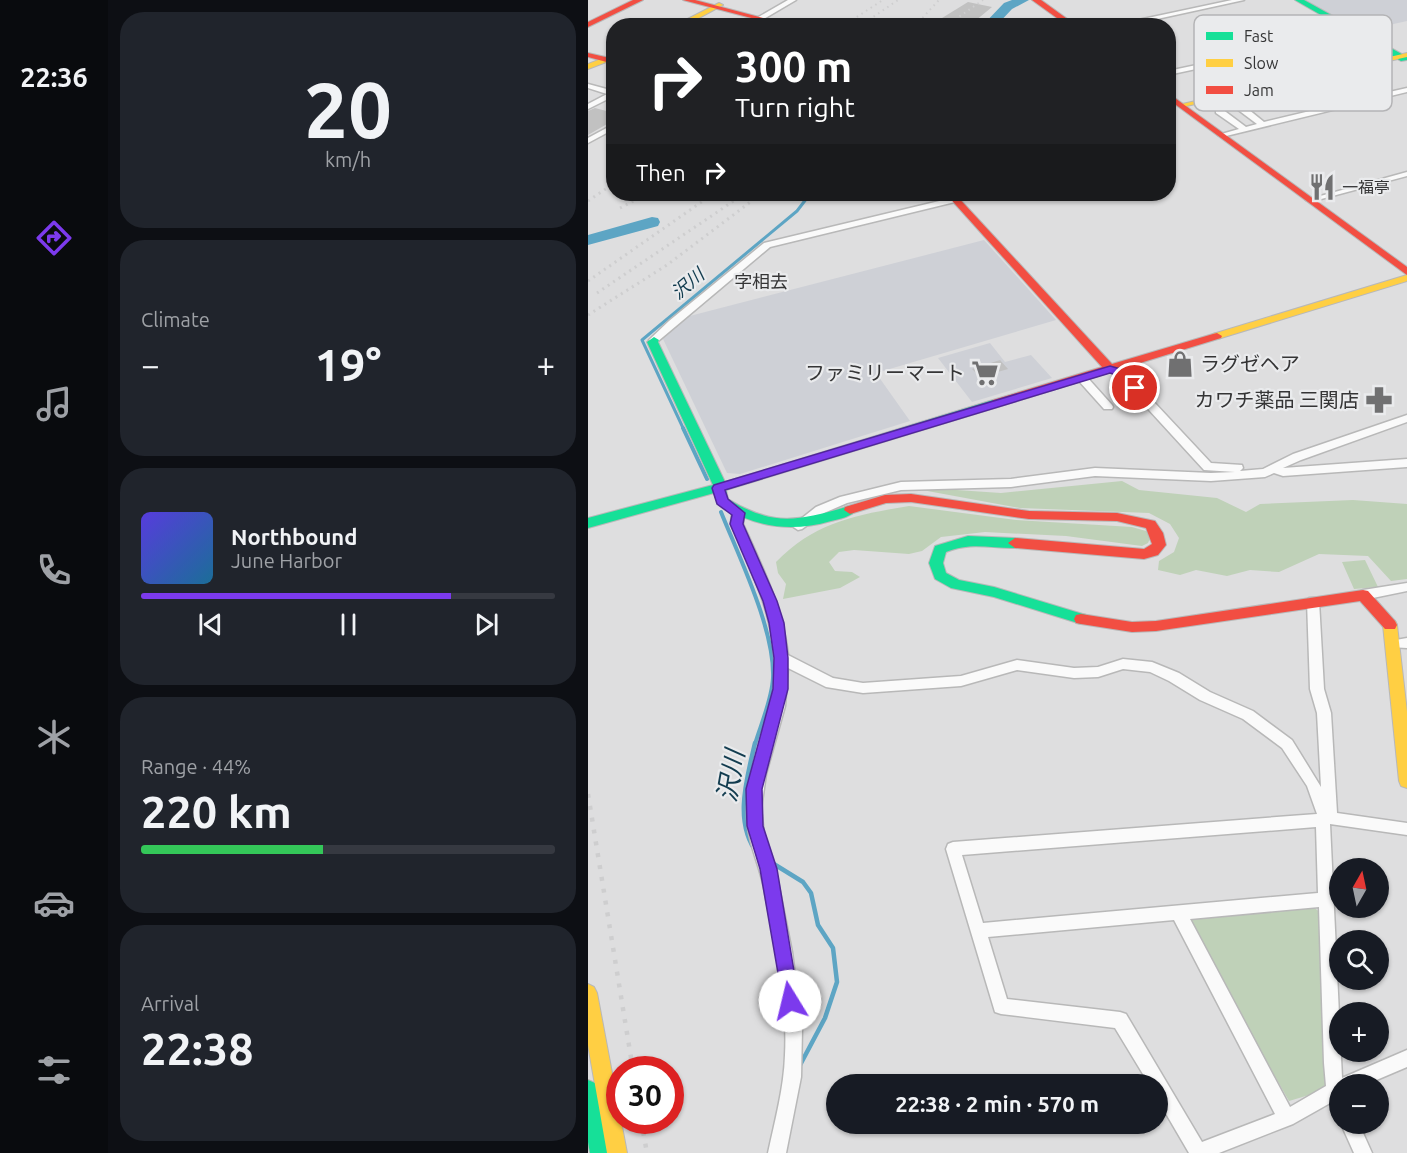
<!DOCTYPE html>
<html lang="en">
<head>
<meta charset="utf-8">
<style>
	body { margin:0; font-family:Ubuntu,"Noto Sans JP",sans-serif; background:#20242c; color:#f1f3f6; height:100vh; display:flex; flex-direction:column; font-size:22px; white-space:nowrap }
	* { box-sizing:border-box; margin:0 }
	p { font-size:20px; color:#9ea1a6 }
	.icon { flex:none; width:33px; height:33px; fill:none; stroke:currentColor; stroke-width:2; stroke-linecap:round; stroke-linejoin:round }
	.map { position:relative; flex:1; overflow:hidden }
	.sheet { display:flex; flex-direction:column; gap:12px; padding:12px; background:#0d0f14; width:480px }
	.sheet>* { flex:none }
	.top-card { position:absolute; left:18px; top:18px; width:570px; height:183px; border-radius:24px; box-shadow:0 2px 4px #0004; background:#202124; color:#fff; overflow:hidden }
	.needle { width:39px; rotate:9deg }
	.buttons { position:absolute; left:741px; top:858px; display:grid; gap:12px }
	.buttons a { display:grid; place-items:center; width:60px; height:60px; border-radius:50%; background:#171b24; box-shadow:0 2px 4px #0004; font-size:30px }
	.speed { position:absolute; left:18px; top:1056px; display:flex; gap:12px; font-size:30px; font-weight:700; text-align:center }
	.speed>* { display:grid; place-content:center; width:78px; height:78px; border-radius:50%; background:#171b24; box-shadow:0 2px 4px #0004; line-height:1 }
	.speed .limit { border:9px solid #d22; background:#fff; color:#111 }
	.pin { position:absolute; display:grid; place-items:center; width:51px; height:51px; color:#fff; margin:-26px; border:3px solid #fff; border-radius:50%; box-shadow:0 2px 6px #0007 }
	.me { position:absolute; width:66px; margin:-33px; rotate:351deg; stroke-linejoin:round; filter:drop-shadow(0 0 4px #0008) }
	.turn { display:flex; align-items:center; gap:21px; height:126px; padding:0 30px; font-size:27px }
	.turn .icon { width:78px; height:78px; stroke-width:2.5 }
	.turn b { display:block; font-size:42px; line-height:51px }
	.then { display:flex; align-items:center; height:57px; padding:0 30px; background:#0003; gap:12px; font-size:22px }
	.big { font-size:45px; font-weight:700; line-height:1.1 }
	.sheet .tile { flex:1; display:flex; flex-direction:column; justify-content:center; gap:9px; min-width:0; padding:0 21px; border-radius:24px; background:#20242c }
	.sheet .dial { align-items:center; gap:0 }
	.dial b { font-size:78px; line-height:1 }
	.song { display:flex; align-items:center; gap:18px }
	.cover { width:72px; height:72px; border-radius:9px; background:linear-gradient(135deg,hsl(250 70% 55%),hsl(200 70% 35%)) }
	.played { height:6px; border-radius:3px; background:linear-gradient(90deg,#7c3aed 75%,#363941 75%) }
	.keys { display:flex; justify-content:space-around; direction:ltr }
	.heat { display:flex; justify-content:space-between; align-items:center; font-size:33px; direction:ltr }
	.charge { height:9px; border-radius:4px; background:linear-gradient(90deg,#34c759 44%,#363941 0) }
	.trip { position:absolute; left:238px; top:1074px; width:342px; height:60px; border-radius:30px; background:#171b24; box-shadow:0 2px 4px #0004; font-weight:700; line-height:60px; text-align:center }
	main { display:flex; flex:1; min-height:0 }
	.tab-bar { display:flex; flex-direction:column; width:108px; justify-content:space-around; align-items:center; background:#090b0e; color:#9ea1a6 }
	.tab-bar .icon { width:42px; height:42px }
	.tab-bar .active { color:#7c3aed }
	.tab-bar b { font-size:27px; color:#f1f3f6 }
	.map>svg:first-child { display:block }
	.built { fill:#ced0d6 }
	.green { fill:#bfd1b8 }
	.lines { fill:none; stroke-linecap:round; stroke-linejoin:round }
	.stream-far2 { stroke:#5da5c4; stroke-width:3 }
	.stream-far1 { stroke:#5da5c4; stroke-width:4 }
	.stream { stroke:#5da5c4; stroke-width:4.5 }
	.river { fill:#5da5c4; fill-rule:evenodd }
	.building { fill:#c1c1c1 }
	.street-casing { stroke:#b8b8b8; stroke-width:3 }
	.fast-casing { stroke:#b8b8b8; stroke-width:2 }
	.slow-casing { stroke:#b8b8b8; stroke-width:2 }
	.jam-casing { stroke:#b8b8b8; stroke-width:2 }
	.street { fill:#fafafa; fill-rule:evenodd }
	.fast { fill:#16e098; fill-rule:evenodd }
	.slow { fill:#ffcf43; fill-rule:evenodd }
	.jam { fill:#f24e42; fill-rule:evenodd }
	.rail-far2 { stroke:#cececf; stroke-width:2; stroke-dasharray:1.5 4; stroke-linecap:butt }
	.rail-far1 { stroke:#cececf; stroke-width:3; stroke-dasharray:2 4.5; stroke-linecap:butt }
	.rail { stroke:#cececf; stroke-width:4.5; stroke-dasharray:4 8; stroke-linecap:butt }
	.route { fill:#7c3aed; stroke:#51269a; stroke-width:1.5 }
	.labels { text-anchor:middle; stroke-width:4.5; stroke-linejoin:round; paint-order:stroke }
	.far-poi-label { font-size:16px; fill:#353536; stroke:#eaebed; text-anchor:start }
	.far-quarter-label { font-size:18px; fill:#353536; stroke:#eaebed }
	.far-water-label { font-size:18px; font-style:italic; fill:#123c4f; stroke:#eaebed }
	.poi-label { font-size:20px; fill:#353536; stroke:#eaebed; text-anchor:end }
	.near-water-label { font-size:26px; font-style:italic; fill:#123c4f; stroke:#eaebed }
	.key { fill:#eaebed; stroke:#b4b4b6; stroke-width:1.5 }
	.key-label { font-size:16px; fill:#353536 }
</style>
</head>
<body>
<main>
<nav class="tab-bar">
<b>22:36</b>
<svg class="icon active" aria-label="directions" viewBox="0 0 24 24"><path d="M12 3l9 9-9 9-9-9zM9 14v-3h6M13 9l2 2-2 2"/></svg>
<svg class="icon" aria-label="music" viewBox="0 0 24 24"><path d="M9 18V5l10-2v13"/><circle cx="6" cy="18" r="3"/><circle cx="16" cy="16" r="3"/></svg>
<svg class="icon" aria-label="phone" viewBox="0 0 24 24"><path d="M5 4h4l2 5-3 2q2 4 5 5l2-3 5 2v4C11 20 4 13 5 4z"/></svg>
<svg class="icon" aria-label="climate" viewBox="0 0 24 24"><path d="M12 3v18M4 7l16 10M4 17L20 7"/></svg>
<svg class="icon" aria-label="car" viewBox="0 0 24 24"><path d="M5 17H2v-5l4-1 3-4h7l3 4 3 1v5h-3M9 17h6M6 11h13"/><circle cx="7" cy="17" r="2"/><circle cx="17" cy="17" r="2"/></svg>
<svg class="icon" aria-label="filters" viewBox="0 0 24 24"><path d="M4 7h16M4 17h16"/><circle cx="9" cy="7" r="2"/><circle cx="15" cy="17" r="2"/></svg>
</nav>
<section class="sheet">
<div class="tile dial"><b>20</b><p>km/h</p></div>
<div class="tile"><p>Climate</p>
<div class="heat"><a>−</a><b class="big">19°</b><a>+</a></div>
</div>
<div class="tile">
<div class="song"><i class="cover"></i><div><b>Northbound</b><p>June Harbor</p></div></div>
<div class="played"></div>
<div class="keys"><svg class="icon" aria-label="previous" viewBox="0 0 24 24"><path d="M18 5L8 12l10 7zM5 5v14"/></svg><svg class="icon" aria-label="pause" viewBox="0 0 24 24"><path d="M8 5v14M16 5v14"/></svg><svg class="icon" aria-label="next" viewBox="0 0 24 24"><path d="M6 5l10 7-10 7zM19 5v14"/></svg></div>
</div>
<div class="tile"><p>Range · 44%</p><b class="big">220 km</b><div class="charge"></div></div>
<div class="tile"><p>Arrival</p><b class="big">22:38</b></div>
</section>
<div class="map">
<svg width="819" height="1153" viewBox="0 0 819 1153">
	<rect width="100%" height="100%" fill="#dededf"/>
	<path class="built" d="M 716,0 L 819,0 L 819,21 L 774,31 Z
		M 396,240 L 468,320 L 288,373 L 322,421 L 152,474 L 139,473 L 75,339 L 94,318 Z
		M 402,343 L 417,362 L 443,355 L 464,378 L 384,402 L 350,358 Z"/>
	<path class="green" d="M 534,481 L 551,490 L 629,498 L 658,512 L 672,504 L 765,500 L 819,504 L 819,579 L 803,581 L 780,556 L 731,554 L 691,572 L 662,570 L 639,576 L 608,570 L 592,575 L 570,570 L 571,561 L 586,552 L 591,538 L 582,524 L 561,513 L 432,508 L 334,490 L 339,488 L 413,493 Z
		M 321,506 L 428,520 L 544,527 L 558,531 L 563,536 L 560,543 L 554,546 L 478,536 L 397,532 L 353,537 L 334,551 L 321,554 L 266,550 L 251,552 L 241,562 L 247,571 L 264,572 L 272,577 L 252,588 L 195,599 L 198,584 L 190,573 L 188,562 C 227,522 268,515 321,506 Z
		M 777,560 L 790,587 L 766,589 L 754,562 Z
		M 723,905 L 734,914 L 738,1090 L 701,1101 L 600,924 L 601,916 Z"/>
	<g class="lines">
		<path class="stream-far2" d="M 96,430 L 54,340 L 209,211 L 222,194"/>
		<path class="stream-far1" d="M 95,428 L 119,479
			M 133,512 C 151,557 187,630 185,678 C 184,699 173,724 167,744"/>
		<path class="stream" d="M 167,743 C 159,778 145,823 170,854
			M 181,861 L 215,882 L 223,893 L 230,925 L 245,948 L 249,982 L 237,1018 L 211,1067"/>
		<path class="river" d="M 424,0 L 441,0 L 424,9 L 408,26 L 394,26 L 416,3 Z
			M 64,217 L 70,218 L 72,222 L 70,226 L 0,245 L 0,235 Z"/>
	</g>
	<path class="building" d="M 380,2 L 404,7 L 381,26 L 341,26 Z
		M 7,108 L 26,113 L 26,120 L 0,135 L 0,111 Z
		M 412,360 L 420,369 L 392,377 L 384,369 Z"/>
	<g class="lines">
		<defs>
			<path id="street" d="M 200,0 L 208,0 L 164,26 L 155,26 Z
				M 644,0 L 656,0 L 537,26 L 522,26 Z
				M 769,31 L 771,32 L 771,34 L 580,75 L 580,71 Z
				M 761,82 L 767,82 L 788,95 L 819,88 L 819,92 L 634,137 L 630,135 L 651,129 L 628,113 L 628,109 L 634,109 L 658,127 L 669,124 L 649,109 L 649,105 L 655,105 L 676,122 L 781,97 L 761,86 Z
				M 0,84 L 26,91 L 26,96 L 0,109 L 0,104 L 19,94 L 0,88 Z
				M 26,124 L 26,129 L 0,143 L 0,138 Z
				M 819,172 L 819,176 L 722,202 L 718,200 Z
				M 368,197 L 372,199 L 371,201 L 182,247 L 69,342 L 63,342 L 61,340 L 81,321 L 176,243 Z
				M 522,366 L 536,370 L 623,463 L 654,465 L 655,468 L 652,471 L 675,469 L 705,454 L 819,415 L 819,422 L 713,460 L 695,468 L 819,459 L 819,467 L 695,476 L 686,473 L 677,477 L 623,481 L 507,476 L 423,487 L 313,490 L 259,503 L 236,513 L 214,529 L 210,530 L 204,526 L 228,507 L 252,497 L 313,482 L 423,479 L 507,468 L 623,473 L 647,472 L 616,470 L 528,374 L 518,371 L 518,367 Z
				M 494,375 L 498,376 L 524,405 L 525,407 L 524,409 L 516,409 L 490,380 L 490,376 Z
				M 150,509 L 156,513 L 155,524 C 174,566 195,609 200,655 L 245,678 L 275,683 L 373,676 L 429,660 L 486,668 L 510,667 L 535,659 L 564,662 L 591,673 L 622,692 L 665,711 L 704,740 L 733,787 L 729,713 L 722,689 L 719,601 L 721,598 L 729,598 L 731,601 L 736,689 L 743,713 L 749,813 L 819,823 L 819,835 L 742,824 L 754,1078 L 819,1050 L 819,1067 L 779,1084 L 752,1084 L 752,1107 L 744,1102 L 705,1124 L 631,1153 L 601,1153 L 570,1100 L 570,1084 L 561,1084 L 527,1028 L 413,1014 L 407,1012 L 358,849 L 360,844 L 365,842 L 729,814 L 719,786 L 694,748 L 655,719 L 612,700 L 581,681 L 562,672 L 535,669 L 510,677 L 486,678 L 429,670 L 373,686 L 275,693 L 238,687 L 200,668 L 197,706 L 178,774 L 173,809 L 176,834 L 188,872 L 204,952 L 214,1029 L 213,1077 L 198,1153 L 180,1153 C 187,1120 196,1088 197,1055 C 200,999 186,942 176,888 C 172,867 162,847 160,827 C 155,785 174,746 183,707 C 198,642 169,582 143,524 L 144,513 ZM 728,827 L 730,893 L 395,923 L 374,855 ZM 731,907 L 736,1063 L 738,1086 L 702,1107 L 602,919 ZM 586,920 L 687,1114 L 614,1142 L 538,1014 L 532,1012 L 419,999 L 400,937 Z
				M 819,583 L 819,591 L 775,600 L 771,598 L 769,595 L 771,592 L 775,590 Z
				M 819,638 L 819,648 L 802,647 L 800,644 L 802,641 Z
				M 753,1124 L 771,1124 L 784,1153 L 766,1153 Z"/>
			<path id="fast" d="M 707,0 L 716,0 L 819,57 L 819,60 L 813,61 Z
				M 66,337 L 71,340 L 70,342 L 137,482 L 405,400 L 413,400 L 415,403 L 413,406 L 138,490 L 140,499 C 187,528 212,520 262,506 L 267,507 L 268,510 C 263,517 251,519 243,521 C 202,533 166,527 130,504 L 126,493 L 0,528 L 0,518 L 125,485 L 59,342 Z
				M 380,536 L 427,538 L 434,543 C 430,547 431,547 426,548 C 401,548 382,542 358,552 L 355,563 L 358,573 L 371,580 L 406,587 L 498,615 L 500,619 L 498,623 L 493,624 L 406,597 L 363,588 L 347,579 L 341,563 L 347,546 Z
				M 0,1080 L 7,1083 L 10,1090 L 22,1153 L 2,1153 L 0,1142 Z"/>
			<path id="slow" d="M 131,3 L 135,5 L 133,6 L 96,26 L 86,26 Z
				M 819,53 L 819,57 L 594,107 L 590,105 Z
				M 26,54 L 26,59 L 0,69 L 0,64 Z
				M 819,275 L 819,281 L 633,338 L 629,339 L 624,336 L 625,334 Z
				M 802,620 L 807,621 L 809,625 L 819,712 L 819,788 L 813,786 L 811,781 L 795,625 L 797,621 Z
				M 0,984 L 6,987 L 9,993 L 39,1153 L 19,1153 L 0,1045 Z"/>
			<path id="jam" d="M 45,0 L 55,0 L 0,27 L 0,22 Z
				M 95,0 L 107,0 L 175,18 L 171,20 Z
				M 444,0 L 453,0 L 489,26 L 480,26 Z
				M 0,53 L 26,59 L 26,64 L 0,57 Z
				M 580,93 L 819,267 L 819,275 L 580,99 Z
				M 358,194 L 367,194 L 524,364 L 625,334 L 629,333 L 634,336 L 633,338 L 413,406 L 405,406 L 403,403 L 405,400 L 514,367 Z
				M 323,494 L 441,511 L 529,513 L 567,521 L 575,533 L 578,545 L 570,555 L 556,559 L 427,548 L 420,543 L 427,538 L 556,549 L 564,544 L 558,528 L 529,521 L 441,519 L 323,502 L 298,503 L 262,514 L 256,510 L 257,507 L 297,495 Z
				M 775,590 L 780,591 L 807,621 L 809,625 L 807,629 L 797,629 L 772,601 L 568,631 L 544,632 L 493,624 L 488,623 L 486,619 L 488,615 L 493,614 L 544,622 L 568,621 Z"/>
		</defs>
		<use href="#street" class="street-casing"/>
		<use href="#fast" class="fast-casing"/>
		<use href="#slow" class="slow-casing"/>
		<use href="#jam" class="jam-casing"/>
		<use href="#street" class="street"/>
		<use href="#fast" class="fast"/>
		<use href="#slow" class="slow"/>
		<use href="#jam" class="jam"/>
		<path class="rail-far2" d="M 255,26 L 295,0
			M 272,26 L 310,0
			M 327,26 L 351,0
			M 358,26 L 395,0
			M 20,187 L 26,183"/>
		<path class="rail-far1" d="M 0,201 L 22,186
			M 32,208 L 59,194
			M 0,281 L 125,194
			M 9,293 L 156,194
			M 0,315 L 79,265 L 173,194"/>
		<path class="rail" d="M 0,794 L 45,1070
			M 53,1120 L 59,1153"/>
	</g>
	<path class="route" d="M 522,366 L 536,370 L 551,386 L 551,391 L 543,391 L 528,375 L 522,373 L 137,490 L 140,499 L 157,513 L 155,524 L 189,601 L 196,623 L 200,658 L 200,689 L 174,789 L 175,826 L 189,869 L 211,1001 L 209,1008 L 202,1010 L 196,1008 L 172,869 L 159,826 L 158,789 L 185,689 L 186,658 L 181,623 L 175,601 L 142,524 L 144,515 L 129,504 L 124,488 L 126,485 Z"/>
	<defs>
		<symbol id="restaurant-bare" viewBox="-9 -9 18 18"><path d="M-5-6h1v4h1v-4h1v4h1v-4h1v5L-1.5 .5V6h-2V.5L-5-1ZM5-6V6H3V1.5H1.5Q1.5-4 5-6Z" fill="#707071" stroke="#eaebed" stroke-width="2.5" paint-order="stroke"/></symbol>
		<symbol id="shop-bare" viewBox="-9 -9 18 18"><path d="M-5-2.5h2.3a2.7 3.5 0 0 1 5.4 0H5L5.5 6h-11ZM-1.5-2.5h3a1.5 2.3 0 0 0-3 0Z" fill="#707071" stroke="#eaebed" stroke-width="2.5" paint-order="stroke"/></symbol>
		<symbol id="supermarket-bare" viewBox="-9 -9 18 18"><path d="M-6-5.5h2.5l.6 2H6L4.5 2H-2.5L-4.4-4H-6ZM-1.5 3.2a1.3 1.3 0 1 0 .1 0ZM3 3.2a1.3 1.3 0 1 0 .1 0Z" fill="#707071" stroke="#eaebed" stroke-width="2.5" paint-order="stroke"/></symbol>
		<symbol id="pharmacy-bare" viewBox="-9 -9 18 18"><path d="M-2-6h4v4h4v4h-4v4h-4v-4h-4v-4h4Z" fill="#707071" stroke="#eaebed" stroke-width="2.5" paint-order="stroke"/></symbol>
	</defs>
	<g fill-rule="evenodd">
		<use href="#restaurant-bare" x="715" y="168" width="38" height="38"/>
		<use href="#shop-bare" x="573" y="345" width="38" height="38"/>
		<use href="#supermarket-bare" x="378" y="354" width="38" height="38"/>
		<use href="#pharmacy-bare" x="772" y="381" width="38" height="38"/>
	</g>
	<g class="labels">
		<g class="far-poi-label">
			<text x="754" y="193">一福亭</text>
		</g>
		<g class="far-quarter-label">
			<text x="173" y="288">字相去</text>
		</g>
		<g class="far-water-label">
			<text transform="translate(100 284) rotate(-40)" y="6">沢川</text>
		</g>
		<g class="poi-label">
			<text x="612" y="371" text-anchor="start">ラグゼヘア</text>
			<text x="377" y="380">ファミリーマート</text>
			<text x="771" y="407">カワチ薬品 三関店</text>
		</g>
		<g class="near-water-label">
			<text transform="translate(143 776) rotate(-80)" y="9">沢川</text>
		</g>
	</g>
	<rect x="606" y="15" width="198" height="96" rx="9" class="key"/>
	<rect x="618" y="32" width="27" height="8" fill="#16e098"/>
	<rect x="618" y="59" width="27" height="8" fill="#ffcf43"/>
	<rect x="618" y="86" width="27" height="8" fill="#f24e42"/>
	<g class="key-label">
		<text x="656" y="42">Fast</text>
		<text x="656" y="69">Slow</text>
		<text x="656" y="96">Jam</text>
	</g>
</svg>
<div class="buttons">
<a><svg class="needle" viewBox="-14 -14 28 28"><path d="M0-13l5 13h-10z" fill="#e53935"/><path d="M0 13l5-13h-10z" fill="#9ea1a6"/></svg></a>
<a><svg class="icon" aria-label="search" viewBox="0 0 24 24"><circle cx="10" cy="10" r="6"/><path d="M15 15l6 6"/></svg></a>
<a>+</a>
<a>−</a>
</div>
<div class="speed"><div class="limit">30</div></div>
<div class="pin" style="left:547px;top:388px;background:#d93025"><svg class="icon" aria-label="arrive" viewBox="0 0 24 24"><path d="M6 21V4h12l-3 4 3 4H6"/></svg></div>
<svg class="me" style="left:202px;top:1001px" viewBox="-20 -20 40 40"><circle r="19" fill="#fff"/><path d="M0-13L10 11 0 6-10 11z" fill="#7c3aed"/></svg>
<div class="trip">22:38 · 2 min · 570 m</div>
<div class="top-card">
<div class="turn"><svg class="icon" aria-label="right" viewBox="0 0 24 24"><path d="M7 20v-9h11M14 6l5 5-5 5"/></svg><div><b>300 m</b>Turn right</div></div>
<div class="then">Then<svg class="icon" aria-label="right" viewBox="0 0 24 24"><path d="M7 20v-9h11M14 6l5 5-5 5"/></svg></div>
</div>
</div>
</main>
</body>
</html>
